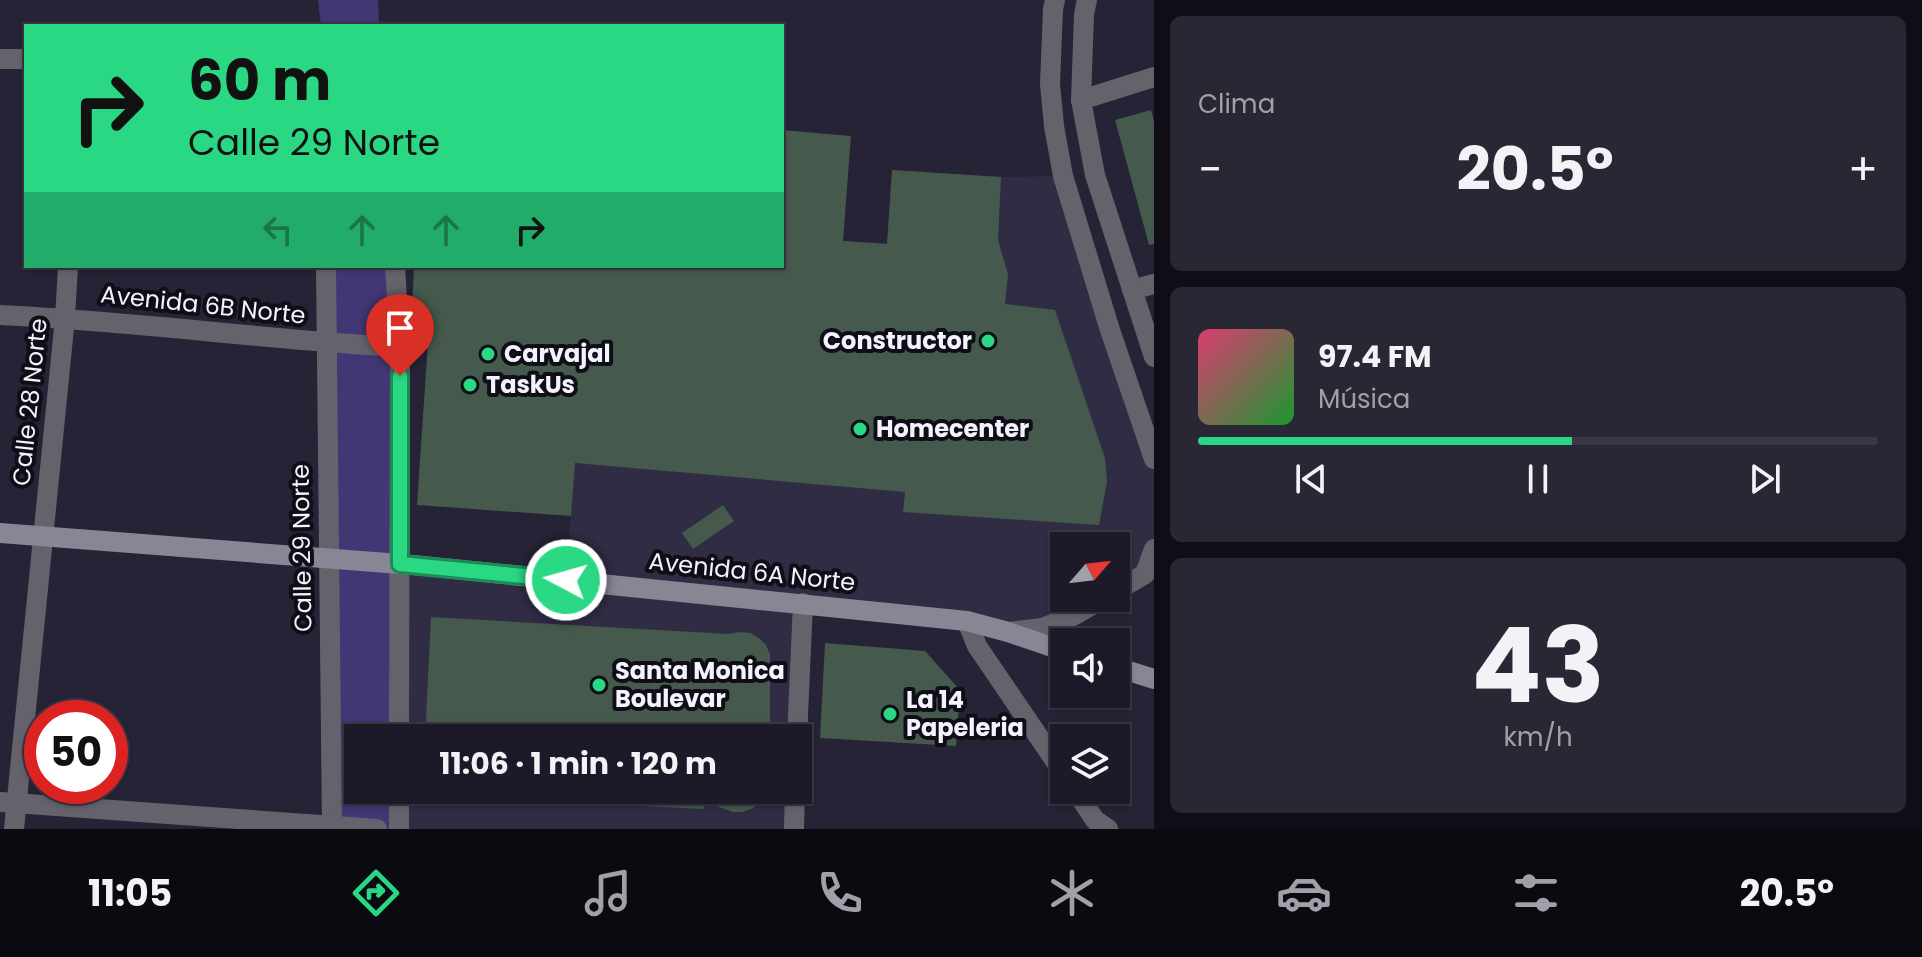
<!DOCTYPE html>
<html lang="es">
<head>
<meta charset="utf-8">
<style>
	body { margin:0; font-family:Poppins,sans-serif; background:#292734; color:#f1f3f6; height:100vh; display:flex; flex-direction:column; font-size:30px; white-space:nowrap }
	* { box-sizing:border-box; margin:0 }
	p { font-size:26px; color:#a0a1a8 }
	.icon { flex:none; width:44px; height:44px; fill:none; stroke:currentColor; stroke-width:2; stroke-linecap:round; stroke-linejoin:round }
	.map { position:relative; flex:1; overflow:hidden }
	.side { display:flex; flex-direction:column; gap:16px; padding:16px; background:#0f0e16; width:768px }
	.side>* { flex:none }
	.banner { position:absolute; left:24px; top:24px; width:760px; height:244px; border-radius:0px; box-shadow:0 2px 6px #0004,0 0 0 2px #3a3845; background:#2ad884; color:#111; overflow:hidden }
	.needle { width:52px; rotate:62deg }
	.tools { position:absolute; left:1050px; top:532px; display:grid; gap:16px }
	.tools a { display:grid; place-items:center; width:80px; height:80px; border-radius:0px; background:#1c1a28; box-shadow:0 2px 6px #0004,0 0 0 2px #3a3845; font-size:40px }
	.speed { position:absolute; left:24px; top:700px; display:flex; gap:16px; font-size:40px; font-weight:700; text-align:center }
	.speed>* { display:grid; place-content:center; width:104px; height:104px; border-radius:50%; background:#1c1a28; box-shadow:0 2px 6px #0004,0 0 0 2px #3a3845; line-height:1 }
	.speed .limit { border:12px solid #d22; background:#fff; color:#111 }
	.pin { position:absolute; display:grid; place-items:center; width:68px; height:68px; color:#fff; margin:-82px -34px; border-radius:50% 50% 50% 0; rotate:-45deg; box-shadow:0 0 8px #0007 }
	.pin .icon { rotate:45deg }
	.me { position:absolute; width:88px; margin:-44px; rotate:276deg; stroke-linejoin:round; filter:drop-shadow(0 0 6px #0008) }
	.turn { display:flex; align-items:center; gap:28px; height:168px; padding:0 32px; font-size:36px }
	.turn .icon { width:104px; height:104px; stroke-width:2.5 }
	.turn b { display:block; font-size:56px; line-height:68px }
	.lanes { display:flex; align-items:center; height:76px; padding:0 32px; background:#0003; justify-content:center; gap:40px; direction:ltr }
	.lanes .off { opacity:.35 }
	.big { font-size:60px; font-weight:700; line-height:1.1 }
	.side .tile { flex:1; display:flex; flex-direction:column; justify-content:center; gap:12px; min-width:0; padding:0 28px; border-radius:12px; background:#292734 }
	.side .dial { align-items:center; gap:0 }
	.dial b { font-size:104px; line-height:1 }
	.song { display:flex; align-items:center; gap:24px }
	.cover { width:96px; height:96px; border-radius:12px; background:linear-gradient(135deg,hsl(340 70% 55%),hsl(130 70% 35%)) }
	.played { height:8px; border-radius:4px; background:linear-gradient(90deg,#2ad884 55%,#3a3845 55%) }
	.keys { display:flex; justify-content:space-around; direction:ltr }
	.heat { display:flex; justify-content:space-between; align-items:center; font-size:44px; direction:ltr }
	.trip { position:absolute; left:344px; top:724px; width:468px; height:80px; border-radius:0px; background:#1c1a28; box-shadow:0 2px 6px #0004,0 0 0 2px #3a3845; font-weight:700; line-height:80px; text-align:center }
	.tabs { display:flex; height:128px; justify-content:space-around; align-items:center; background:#0b0a10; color:#a0a1a8 }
	.tabs .icon { width:56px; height:56px }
	.tabs .selected { color:#2ad884 }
	.tabs b { font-size:36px; color:#f1f3f6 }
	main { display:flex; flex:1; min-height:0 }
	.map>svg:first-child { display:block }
	.built { fill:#2f2c44 }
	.green { fill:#423775 }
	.building { fill:#45594c }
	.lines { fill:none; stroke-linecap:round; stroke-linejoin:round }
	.minor { stroke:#64636c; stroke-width:20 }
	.tertiary { stroke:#64636c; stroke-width:20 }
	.secondary { stroke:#878694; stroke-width:20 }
	.route-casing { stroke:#1b8c56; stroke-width:20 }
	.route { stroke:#2ad884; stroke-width:14 }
	.poi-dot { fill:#2ad884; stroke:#0f0e16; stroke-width:3 }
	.labels { text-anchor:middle; stroke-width:8; stroke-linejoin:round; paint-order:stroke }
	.street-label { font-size:24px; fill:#f3f2fe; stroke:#0f0e16 }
	.poi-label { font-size:24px; font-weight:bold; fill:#f3f2fe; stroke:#0f0e16; text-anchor:start }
</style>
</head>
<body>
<main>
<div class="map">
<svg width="1154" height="829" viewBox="0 0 1154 829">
	<rect width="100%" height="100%" fill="#252335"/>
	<path class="built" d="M 892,170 L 1000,177 L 1063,176 L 1154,459 L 1154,549 L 1116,591 L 1116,546 L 1064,546 L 1064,598 L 1104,598 L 1042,628 L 803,603 L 797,738 L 399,738 L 400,564 L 566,579 L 579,399 L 782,266 L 843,241 L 887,243 Z
		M 399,790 L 795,790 L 794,829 L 399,829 Z"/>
	<path class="green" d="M 318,0 L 378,0 L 379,26 L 321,26 Z
		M 326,266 L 395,266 L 399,738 L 358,738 L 358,790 L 399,790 L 399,829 L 332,829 Z"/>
	<path class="building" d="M 1151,110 L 1154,122 L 1154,244 L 1149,245 L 1115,120 Z
		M 782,130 L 851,136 L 843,241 L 887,244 L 892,170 L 1001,177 L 998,240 L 1008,274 L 1005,304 L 1055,310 L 1105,458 L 1107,482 L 1099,525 L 903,512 L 905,492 L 575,463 L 571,516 L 417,505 L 430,312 L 412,310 L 414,266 L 782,266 Z
		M 723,505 L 734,521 L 693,549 L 682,533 Z
		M 431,617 L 729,634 L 740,632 L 750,633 L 759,638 L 766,645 L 770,654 L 770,738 L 425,738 Z
		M 825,643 L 925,651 L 960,690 L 956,746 L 820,738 Z
		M 580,790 L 774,790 L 753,808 L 743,812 L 733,812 L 705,802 L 704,809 L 580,803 Z"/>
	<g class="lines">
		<path class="minor" d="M 0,59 L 26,59
			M 1081,100 L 1154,77
			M 326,266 L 332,829
			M 395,266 L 400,347 L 399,738
			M 1132,290 L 1154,284
			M 0,315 C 134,321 267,340 400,347
			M 967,621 L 977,646 L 1064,774
			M 797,738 L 803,603
			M 1075,790 L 1095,820 L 1108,829
			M 14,829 L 65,318 L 68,266
			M 399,829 L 399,790
			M 794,829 L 795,790"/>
		<path class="tertiary" d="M 1055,0 L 1053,9 L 1050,84 L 1054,126 L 1063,176 L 1110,330 L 1154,459
			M 1087,0 L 1084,14 L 1081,100 L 1095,175 L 1154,357
			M 1116,591 L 1145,574 L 1154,549
			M 1008,632 L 1042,628 L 1073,616 L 1104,598
			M 0,802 L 377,829"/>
		<path class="secondary" d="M 0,533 L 413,565 L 967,621 L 1008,632 L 1064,651
			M 1116,667 L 1154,679"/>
	</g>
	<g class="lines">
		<defs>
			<path id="route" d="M 400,376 L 400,564 L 566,580"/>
		</defs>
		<use href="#route" class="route-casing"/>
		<use href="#route" class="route"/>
	</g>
	<g class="poi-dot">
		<circle cx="988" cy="341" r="8"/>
		<circle cx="488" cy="354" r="8"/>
		<circle cx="470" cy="385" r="8"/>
		<circle cx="860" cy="429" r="8"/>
		<circle cx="599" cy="685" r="8"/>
		<circle cx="890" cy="714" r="8"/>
	</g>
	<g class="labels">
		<g class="street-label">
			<text transform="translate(203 305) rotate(6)" y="8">Avenida 6B Norte</text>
			<text transform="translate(30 402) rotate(-84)" y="8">Calle 28 Norte</text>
			<text transform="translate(302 548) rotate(-91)" y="8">Calle 29 Norte</text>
			<text transform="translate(752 572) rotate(6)" y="8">Avenida 6A Norte</text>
		</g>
		<g class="poi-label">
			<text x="972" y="349" text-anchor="end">Constructor</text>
			<text x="504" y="362">Carvajal</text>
			<text x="486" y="393">TaskUs</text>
			<text x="876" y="437">Homecenter</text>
			<text x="615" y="679">Santa Monica<tspan x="615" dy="28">Boulevar</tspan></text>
			<text x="906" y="708">La 14<tspan x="906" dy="28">Papeleria</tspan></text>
		</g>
	</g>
</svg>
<div class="tools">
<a><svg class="needle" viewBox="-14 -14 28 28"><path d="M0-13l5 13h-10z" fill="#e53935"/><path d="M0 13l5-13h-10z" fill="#a0a1a8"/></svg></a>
<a><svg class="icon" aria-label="sound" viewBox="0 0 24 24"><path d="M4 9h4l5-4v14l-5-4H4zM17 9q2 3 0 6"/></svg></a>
<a><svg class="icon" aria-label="layers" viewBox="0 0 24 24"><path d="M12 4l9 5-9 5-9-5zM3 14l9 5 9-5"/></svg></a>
</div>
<div class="speed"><div class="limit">50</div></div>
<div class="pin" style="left:400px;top:376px;background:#d93025"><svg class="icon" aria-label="arrive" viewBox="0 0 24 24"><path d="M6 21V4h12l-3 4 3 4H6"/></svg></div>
<svg class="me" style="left:566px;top:580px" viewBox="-20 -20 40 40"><circle r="17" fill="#2ad884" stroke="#fff" stroke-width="3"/><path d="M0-11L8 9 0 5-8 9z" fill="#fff"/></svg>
<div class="trip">11:06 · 1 min · 120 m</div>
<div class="banner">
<div class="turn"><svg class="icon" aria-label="right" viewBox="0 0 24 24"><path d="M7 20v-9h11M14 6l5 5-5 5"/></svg><div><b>60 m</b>Calle 29 Norte</div></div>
<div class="lanes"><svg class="icon off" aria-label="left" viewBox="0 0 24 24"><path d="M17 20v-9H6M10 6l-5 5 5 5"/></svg><svg class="icon off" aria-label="ahead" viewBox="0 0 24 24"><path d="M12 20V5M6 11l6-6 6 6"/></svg><svg class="icon off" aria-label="ahead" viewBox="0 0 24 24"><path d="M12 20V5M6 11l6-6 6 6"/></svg><svg class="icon" aria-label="right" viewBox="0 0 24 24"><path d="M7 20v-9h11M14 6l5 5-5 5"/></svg></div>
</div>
</div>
<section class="side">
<div class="tile"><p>Clima</p>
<div class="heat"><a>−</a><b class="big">20.5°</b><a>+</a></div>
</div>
<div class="tile">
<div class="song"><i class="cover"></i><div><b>97.4 FM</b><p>Música</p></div></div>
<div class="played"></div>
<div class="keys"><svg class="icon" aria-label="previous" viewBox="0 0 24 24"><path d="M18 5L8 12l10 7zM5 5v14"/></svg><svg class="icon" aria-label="pause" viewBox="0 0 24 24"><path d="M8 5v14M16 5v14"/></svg><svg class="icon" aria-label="next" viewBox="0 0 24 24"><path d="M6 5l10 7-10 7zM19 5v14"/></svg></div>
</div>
<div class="tile dial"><b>43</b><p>km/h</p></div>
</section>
</main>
<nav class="tabs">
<b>11:05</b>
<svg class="icon selected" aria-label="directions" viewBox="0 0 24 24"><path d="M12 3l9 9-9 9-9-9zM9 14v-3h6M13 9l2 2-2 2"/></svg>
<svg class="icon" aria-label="music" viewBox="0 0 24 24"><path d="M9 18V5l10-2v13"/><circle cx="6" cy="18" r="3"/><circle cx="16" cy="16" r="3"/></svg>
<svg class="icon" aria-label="phone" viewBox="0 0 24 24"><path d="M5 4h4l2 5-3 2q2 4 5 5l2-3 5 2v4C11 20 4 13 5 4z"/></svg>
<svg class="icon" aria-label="climate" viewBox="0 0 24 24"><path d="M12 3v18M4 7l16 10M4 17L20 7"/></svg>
<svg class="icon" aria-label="car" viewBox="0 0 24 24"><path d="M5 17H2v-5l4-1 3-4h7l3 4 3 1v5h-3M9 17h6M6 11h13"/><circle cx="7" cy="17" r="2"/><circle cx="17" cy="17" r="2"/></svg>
<svg class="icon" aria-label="filters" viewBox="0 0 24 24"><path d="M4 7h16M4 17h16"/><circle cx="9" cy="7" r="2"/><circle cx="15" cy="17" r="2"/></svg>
<b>20.5°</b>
</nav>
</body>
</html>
